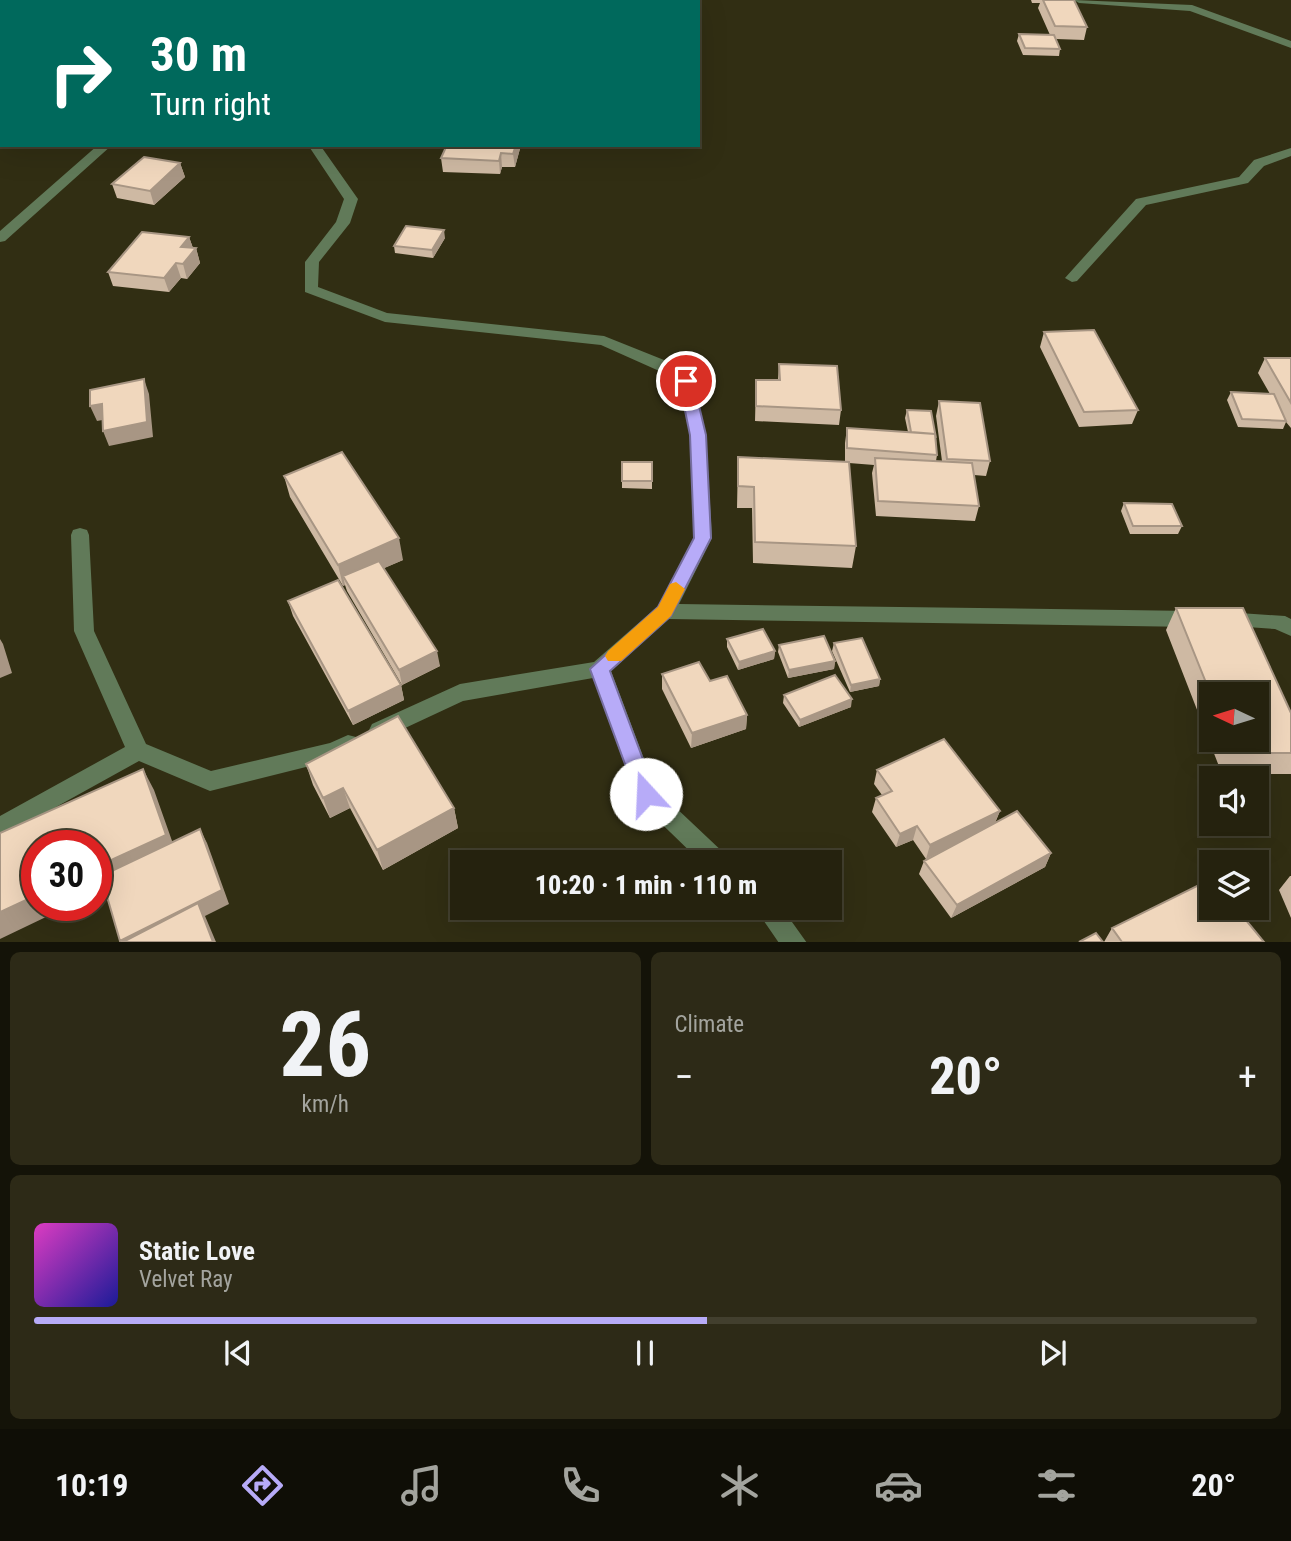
<!DOCTYPE html>
<html lang="en">
<head>
<meta charset="utf-8">
<style>
	body { margin:0; font-family:"Roboto Condensed",sans-serif; background:#2d2a17; color:#f1f3f6; height:100vh; display:flex; flex-direction:column; font-size:26px; white-space:nowrap }
	* { box-sizing:border-box; margin:0 }
	p { font-size:23px; color:#a3a49e }
	.icon { flex:none; width:38px; height:38px; fill:none; stroke:currentColor; stroke-width:2; stroke-linecap:round; stroke-linejoin:round }
	.map { position:relative; height:942px; overflow:hidden }
	.details { display:flex; flex-direction:column; gap:10px; padding:10px; background:#141308; flex:1 }
	.details>* { flex:none }
	.banner { position:absolute; left:0px; top:0px; width:700px; height:147px; box-shadow:0 7px 28px #0002,0 0 0 2px #423f2e; background:#00695c; color:#fff; overflow:hidden }
	.needle { width:46px; rotate:274deg }
	.controls { position:absolute; left:1199px; top:682px; display:grid; gap:14px }
	.controls a { display:grid; place-items:center; width:70px; height:70px; border-radius:0px; background:#25220e; box-shadow:0 7px 28px #0002,0 0 0 2px #423f2e; font-size:35px }
	.speed { position:absolute; left:21px; top:830px; display:flex; gap:14px; font-size:35px; font-weight:700; text-align:center }
	.speed>* { display:grid; place-content:center; width:91px; height:91px; border-radius:50%; background:#25220e; box-shadow:0 7px 28px #0002,0 0 0 2px #423f2e; line-height:1 }
	.speed .limit { border:10px solid #d22; background:#fff; color:#111 }
	.pin { position:absolute; display:grid; place-items:center; width:60px; height:60px; color:#fff; margin:-30px; border:4px solid #fff; border-radius:50%; box-shadow:0 2px 7px #0007 }
	.me { position:absolute; width:77px; margin:-38px; rotate:340deg; stroke-linejoin:round; filter:drop-shadow(0 0 5px #0008) }
	.turn { display:flex; align-items:center; gap:24px; height:147px; padding:0 35px; font-size:32px }
	.turn .icon { width:91px; height:91px; stroke-width:2.5 }
	.turn b { display:block; font-size:49px; line-height:60px }
	.big { font-size:52px; font-weight:800; line-height:1.1 }
	.details .widget { flex:1; display:flex; flex-direction:column; justify-content:center; gap:10px; min-width:0; padding:0 24px; border-radius:10px; background:#2d2a17 }
	.details .dial { align-items:center; gap:0 }
	.dial b { font-size:91px; line-height:1 }
	.song { display:flex; align-items:center; gap:21px }
	.cover { width:84px; height:84px; border-radius:10px; background:linear-gradient(135deg,hsl(310 70% 55%),hsl(240 70% 35%)) }
	.played { height:7px; border-radius:4px; background:linear-gradient(90deg,#b7abf8 55%,#423f2e 55%) }
	.keys { display:flex; justify-content:space-around; direction:ltr }
	.heat { display:flex; justify-content:space-between; align-items:center; font-size:38px; direction:ltr }
	.details .tiles { flex:1; display:grid; gap:10px; grid-template-columns:1fr 1fr }
	.widget:last-child { grid-column:span 2 }
	.trip { position:absolute; left:450px; top:850px; width:392px; height:70px; border-radius:0px; background:#25220e; box-shadow:0 7px 28px #0002,0 0 0 2px #423f2e; font-weight:800; line-height:70px; text-align:center }
	.dock { display:flex; height:112px; justify-content:space-around; align-items:center; background:#0f0e06; color:#a3a49e }
	.dock .icon { width:49px; height:49px }
	.dock .on { color:#b7abf8 }
	.dock b { font-size:32px; color:#f1f3f6 }
	.map>svg:first-child { display:block }
	.lines { fill:none; stroke-linecap:round; stroke-linejoin:round }
	.minor { fill:#617a59; fill-rule:evenodd }
	.wall { fill:#ceb9a3; fill-rule:evenodd }
	.shaded-wall { fill:#a89684 }
	.building { fill:#f0d7bd; stroke:#a89684; stroke-width:2 }
	.route { fill:#b7abf8; stroke:#776fa1; stroke-width:2 }
	.slow { fill:#f59e0b }
</style>
</head>
<body>
<div class="map">
<svg width="1291" height="943" viewBox="0 0 1291 943">
	<rect width="100%" height="100%" fill="#312e13"/>
	<g class="lines">
		<path class="minor" d="M 279,0 L 289,0 L 289,2 L 279,2 Z
			M 1074,0 L 1192,5 L 1291,41 L 1291,48 L 1190,11 L 1079,3 Z
			M 98,145 L 112,145 L 5,241 L 0,242 L 0,231 Z
			M 308,145 L 320,145 L 358,199 L 350,223 L 319,262 L 318,287 L 387,313 L 604,336 L 669,362 L 692,377 L 706,435 L 712,538 L 679,604 L 1193,611 L 1200,614 L 1203,619 L 1200,624 L 1193,627 L 669,619 L 611,671 L 655,788 L 726,855 L 730,863 L 702,863 L 638,801 L 593,678 L 463,701 L 388,736 L 380,739 L 372,736 L 369,730 L 372,724 L 460,684 L 594,662 L 658,606 L 694,538 L 690,435 L 678,383 L 657,370 L 601,345 L 385,322 L 305,292 L 305,262 L 336,222 L 344,199 Z
			M 1291,148 L 1291,156 L 1264,166 L 1248,183 L 1146,205 L 1077,281 L 1072,282 L 1065,278 L 1136,199 L 1239,177 L 1254,160 Z
			M 80,528 L 87,530 L 89,535 L 94,631 L 146,744 L 211,771 L 330,743 L 348,735 L 356,737 L 359,744 L 356,751 L 334,760 L 210,791 L 139,761 L 0,838 L 0,816 L 125,747 L 74,631 L 71,535 L 73,530 Z
			M 1225,612 L 1285,616 L 1291,619 L 1291,636 L 1275,629 L 1218,625 L 1215,620 L 1218,615 Z
			M 755,908 L 782,908 L 807,943 L 779,943 Z"/>
	</g>
	<path class="wall" d="M 1031,0 L 1074,0 L 1087,27 L 1084,40 L 1056,39 L 1060,49 L 1059,56 L 1023,55 L 1017,41 L 1019,34 L 1050,35 L 1038,8 L 1040,3 L 1032,3 Z
		M 521,145 L 515,167 L 502,167 L 500,174 L 443,172 L 441,158 Z
		M 180,163 L 185,177 L 154,205 L 117,198 L 112,184 Z
		M 189,237 L 193,248 L 196,248 L 200,263 L 187,279 L 181,278 L 169,292 L 113,286 L 108,272 Z
		M 445,238 L 433,258 L 395,253 L 394,246 Z
		M 1044,332 L 1138,410 L 1132,424 L 1079,427 L 1040,347 Z
		M 1265,358 L 1291,358 L 1291,428 L 1286,422 L 1283,429 L 1238,427 L 1227,400 L 1231,392 L 1270,394 L 1258,373 Z
		M 779,364 L 841,410 L 839,425 L 755,421 L 756,380 L 778,380 Z
		M 939,401 L 990,461 L 986,476 L 974,475 L 979,506 L 975,521 L 876,516 L 872,473 L 874,465 L 849,463 L 856,546 L 852,568 L 753,563 L 752,508 L 737,508 L 738,457 L 845,462 L 845,443 L 847,428 L 908,432 L 905,418 L 907,410 L 936,438 L 937,455 L 936,461 L 942,461 L 936,416 Z
		M 622,462 L 652,462 L 652,489 L 622,488 Z
		M 284,476 L 403,560 L 384,568 L 440,666 L 402,685 L 347,591 L 345,585 L 343,586 L 290,497 Z
		M 1124,503 L 1182,526 L 1178,534 L 1130,534 L 1121,511 Z
		M 288,601 L 401,685 L 404,700 L 353,725 L 293,616 Z
		M 1176,608 L 1291,713 L 1291,774 L 1222,774 L 1166,630 ZM 1211,695 L 1256,740 L 1211,740 Z
		M 727,639 L 775,651 L 774,659 L 738,670 L 727,647 Z
		M 834,643 L 880,679 L 879,686 L 850,692 L 832,651 Z
		M 779,645 L 835,661 L 834,669 L 788,678 L 778,652 Z
		M 662,674 L 747,715 L 746,729 L 691,748 L 662,689 Z
		M 784,695 L 851,707 L 799,727 L 783,703 Z
		M 306,764 L 454,808 L 458,828 L 383,870 L 350,808 L 330,818 L 313,785 Z
		M 877,770 L 1000,811 L 995,823 L 1051,853 L 1045,867 L 951,918 L 919,874 L 924,861 L 926,859 L 913,840 L 896,847 L 872,812 L 876,798 L 882,795 L 874,784 Z
		M 1290,876 L 1291,876 L 1291,918 L 1279,890 Z
		M 1112,928 L 1264,942 L 1104,942 Z"/>
	<path class="shaded-wall" d="M 516,145 L 521,145 L 515,167 L 513,154 Z
		M 501,153 L 502,167 L 500,174 L 499,161 Z
		M 180,163 L 185,177 L 154,205 L 150,191 Z
		M 444,230 L 445,238 L 433,258 L 432,250 Z
		M 189,237 L 194,251 L 196,248 L 200,263 L 187,279 L 183,264 L 181,247 Z
		M 176,263 L 181,278 L 169,292 L 164,278 Z
		M 144,379 L 149,394 L 153,437 L 109,446 L 103,431 Z
		M 102,404 L 108,419 L 97,421 L 90,406 Z
		M 399,538 L 403,560 L 348,584 L 343,576 L 345,585 L 343,586 L 338,565 Z
		M 0,639 L 3,644 L 12,673 L 0,678 Z
		M 437,651 L 440,666 L 402,685 L 399,670 Z
		M 775,651 L 774,659 L 738,670 L 739,662 Z
		M 835,661 L 834,669 L 788,678 L 789,670 Z
		M 880,679 L 879,686 L 850,692 L 851,685 Z
		M 401,685 L 404,700 L 353,725 L 348,711 Z
		M 852,699 L 851,707 L 799,727 L 800,720 Z
		M 747,715 L 746,729 L 691,748 L 692,733 Z
		M 143,769 L 154,790 L 177,855 L 96,893 L 96,867 Z
		M 343,788 L 350,808 L 330,818 L 323,798 Z
		M 454,808 L 458,828 L 383,870 L 377,850 Z
		M 1000,811 L 994,825 L 926,859 L 930,845 Z
		M 917,826 L 913,840 L 896,847 L 900,834 Z
		M 200,829 L 207,843 L 229,904 L 205,916 L 216,942 L 121,942 L 120,941 Z
		M 1051,853 L 1045,867 L 951,918 L 957,905 Z
		M 37,895 L 37,905 L 71,905 L 0,939 L 0,912 Z"/>
	<path class="building" d="M 1043,0 L 1074,0 L 1087,27 L 1055,26 Z
		M 1019,34 L 1054,35 L 1060,49 L 1025,48 Z
		M 453,145 L 516,145 L 513,154 L 501,153 L 499,161 L 441,158 L 446,147 L 453,147 Z
		M 144,157 L 180,163 L 150,191 L 112,184 Z
		M 406,226 L 444,230 L 432,250 L 394,246 Z
		M 142,232 L 189,237 L 181,247 L 196,248 L 183,264 L 176,263 L 164,278 L 108,272 Z
		M 1094,330 L 1138,410 L 1084,412 L 1044,332 Z
		M 1265,358 L 1291,358 L 1291,403 Z
		M 779,364 L 837,366 L 841,410 L 756,406 L 756,380 L 780,380 Z
		M 144,379 L 147,422 L 103,431 L 102,404 L 90,406 L 90,390 Z
		M 1231,392 L 1274,394 L 1286,421 L 1242,419 Z
		M 939,401 L 980,403 L 990,461 L 947,459 Z
		M 907,410 L 931,411 L 936,438 L 935,434 L 911,432 Z
		M 847,428 L 935,434 L 937,455 L 847,448 Z
		M 342,452 L 399,538 L 338,565 L 284,476 Z
		M 738,457 L 849,462 L 856,546 L 755,542 L 754,487 L 738,486 Z
		M 875,458 L 972,463 L 979,506 L 878,501 Z
		M 622,462 L 652,462 L 652,481 L 622,481 Z
		M 1124,503 L 1172,504 L 1182,526 L 1133,526 Z
		M 379,561 L 437,651 L 399,670 L 343,576 Z
		M 338,580 L 401,685 L 348,711 L 288,601 Z
		M 1176,608 L 1243,608 L 1291,713 L 1291,753 L 1235,753 L 1229,740 L 1256,740 L 1256,695 L 1211,695 Z
		M 763,629 L 775,651 L 739,662 L 727,639 Z
		M 824,636 L 835,661 L 789,670 L 779,645 Z
		M 862,638 L 880,679 L 851,685 L 834,643 Z
		M 699,662 L 710,681 L 727,676 L 747,715 L 692,733 L 662,674 Z
		M 835,675 L 852,699 L 800,720 L 784,695 Z
		M 398,716 L 454,808 L 377,850 L 343,788 L 323,798 L 306,764 Z
		M 944,739 L 1000,811 L 930,845 L 917,826 L 900,834 L 876,798 L 892,791 L 877,770 Z
		M 143,769 L 166,835 L 96,867 L 96,845 L 37,845 L 37,895 L 0,912 L 0,833 Z
		M 1017,811 L 1051,853 L 957,905 L 924,861 Z
		M 200,829 L 222,890 L 120,941 L 101,876 Z
		M 1211,879 L 1211,908 L 1236,908 L 1264,942 L 1122,942 L 1112,928 Z
		M 198,903 L 213,942 L 123,942 Z
		M 1096,933 L 1103,942 L 1079,942 Z"/>
	<path class="route" d="M 686,377 L 693,381 L 706,435 L 711,538 L 671,616 L 610,671 L 656,794 L 653,801 L 646,803 L 639,801 L 636,794 L 590,669 L 658,607 L 694,538 L 690,435 L 679,381 Z"/>
	<path class="slow" d="M 676,582 L 685,589 L 671,616 L 621,661 L 608,661 L 605,656 L 608,651 L 658,607 L 670,584 Z"/>
</svg>
<div class="controls">
<a><svg class="needle" viewBox="-14 -14 28 28"><path d="M0-13l5 13h-10z" fill="#e53935"/><path d="M0 13l5-13h-10z" fill="#a3a49e"/></svg></a>
<a><svg class="icon" aria-label="sound" viewBox="0 0 24 24"><path d="M4 9h4l5-4v14l-5-4H4zM17 9q2 3 0 6"/></svg></a>
<a><svg class="icon" aria-label="layers" viewBox="0 0 24 24"><path d="M12 4l9 5-9 5-9-5zM3 14l9 5 9-5"/></svg></a>
</div>
<div class="speed"><div class="limit">30</div></div>
<div class="pin" style="left:686px;top:381px;background:#d93025"><svg class="icon" aria-label="arrive" viewBox="0 0 24 24"><path d="M6 21V4h12l-3 4 3 4H6"/></svg></div>
<svg class="me" style="left:646px;top:794px" viewBox="-20 -20 40 40"><circle r="19" fill="#fff"/><path d="M0-13L10 11 0 6-10 11z" fill="#b7abf8"/></svg>
<div class="trip">10:20 · 1 min · 110 m</div>
<div class="banner">
<div class="turn"><svg class="icon" aria-label="right" viewBox="0 0 24 24"><path d="M7 20v-9h11M14 6l5 5-5 5"/></svg><div><b>30 m</b>Turn right</div></div>
</div>
</div>
<section class="details">
<div class="tiles">
<div class="widget dial"><b>26</b><p>km/h</p></div>
<div class="widget"><p>Climate</p>
<div class="heat"><a>−</a><b class="big">20°</b><a>+</a></div>
</div>
<div class="widget">
<div class="song"><i class="cover"></i><div><b>Static Love</b><p>Velvet Ray</p></div></div>
<div class="played"></div>
<div class="keys"><svg class="icon" aria-label="previous" viewBox="0 0 24 24"><path d="M18 5L8 12l10 7zM5 5v14"/></svg><svg class="icon" aria-label="pause" viewBox="0 0 24 24"><path d="M8 5v14M16 5v14"/></svg><svg class="icon" aria-label="next" viewBox="0 0 24 24"><path d="M6 5l10 7-10 7zM19 5v14"/></svg></div>
</div>
</div>
</section>
<nav class="dock">
<b>10:19</b>
<svg class="icon on" aria-label="directions" viewBox="0 0 24 24"><path d="M12 3l9 9-9 9-9-9zM9 14v-3h6M13 9l2 2-2 2"/></svg>
<svg class="icon" aria-label="music" viewBox="0 0 24 24"><path d="M9 18V5l10-2v13"/><circle cx="6" cy="18" r="3"/><circle cx="16" cy="16" r="3"/></svg>
<svg class="icon" aria-label="phone" viewBox="0 0 24 24"><path d="M5 4h4l2 5-3 2q2 4 5 5l2-3 5 2v4C11 20 4 13 5 4z"/></svg>
<svg class="icon" aria-label="climate" viewBox="0 0 24 24"><path d="M12 3v18M4 7l16 10M4 17L20 7"/></svg>
<svg class="icon" aria-label="car" viewBox="0 0 24 24"><path d="M5 17H2v-5l4-1 3-4h7l3 4 3 1v5h-3M9 17h6M6 11h13"/><circle cx="7" cy="17" r="2"/><circle cx="17" cy="17" r="2"/></svg>
<svg class="icon" aria-label="filters" viewBox="0 0 24 24"><path d="M4 7h16M4 17h16"/><circle cx="9" cy="7" r="2"/><circle cx="15" cy="17" r="2"/></svg>
<b>20°</b>
</nav>
</body>
</html>
